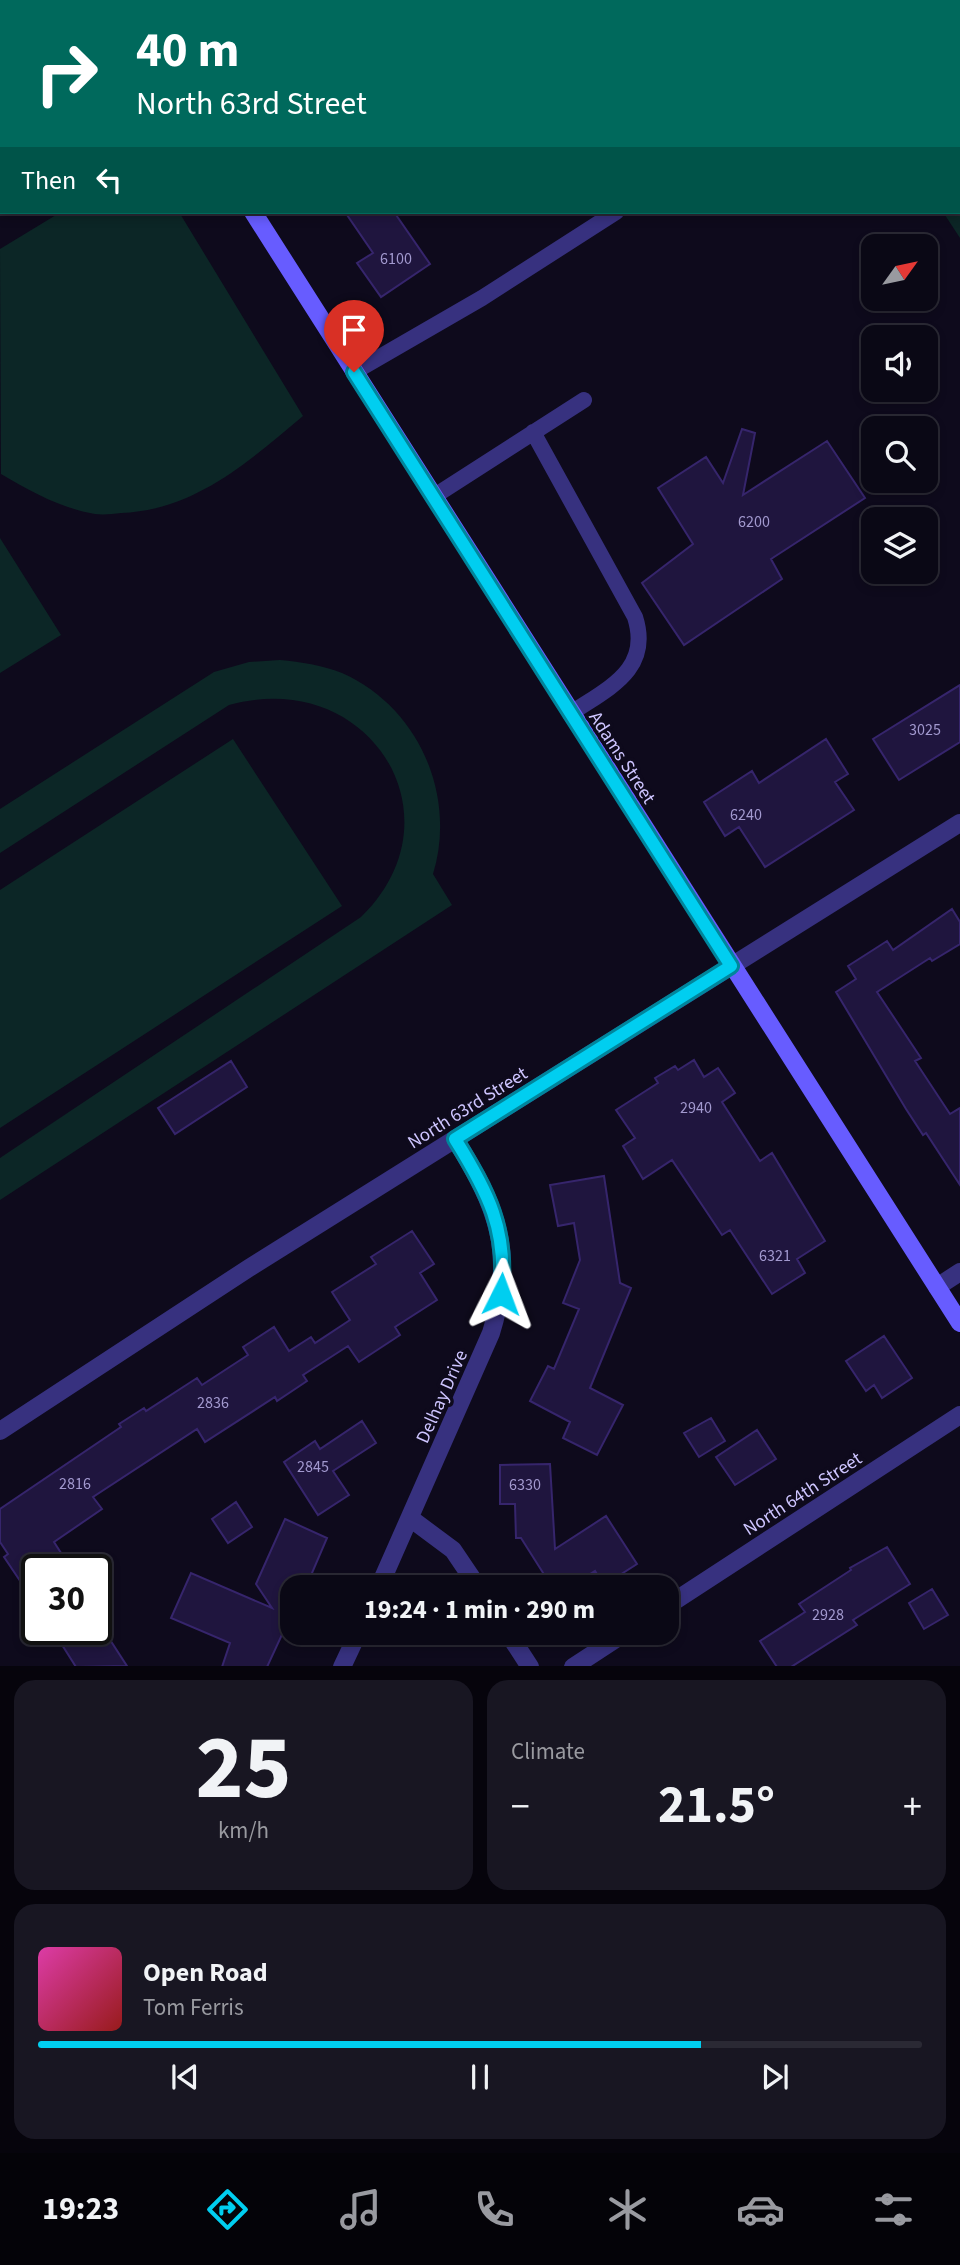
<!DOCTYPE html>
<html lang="en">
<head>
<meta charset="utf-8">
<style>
	body { margin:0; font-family:"Source Sans 3",sans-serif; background:#181622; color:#f1f3f6; height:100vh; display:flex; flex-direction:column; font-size:26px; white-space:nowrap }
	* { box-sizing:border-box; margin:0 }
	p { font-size:23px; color:#999aa0 }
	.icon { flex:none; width:38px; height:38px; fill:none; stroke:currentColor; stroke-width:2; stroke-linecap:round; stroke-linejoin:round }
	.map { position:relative; height:1666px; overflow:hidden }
	.details { display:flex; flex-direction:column; gap:14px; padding:14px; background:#06040c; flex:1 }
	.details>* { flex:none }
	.guide { position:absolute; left:0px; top:0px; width:961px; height:214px; box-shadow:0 4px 10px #0003,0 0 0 2px #2a2934; background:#00695c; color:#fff; overflow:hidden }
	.needle { width:46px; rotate:57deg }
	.buttons { position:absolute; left:861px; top:234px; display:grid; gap:14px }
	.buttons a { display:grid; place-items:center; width:77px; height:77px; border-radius:14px; background:#0a0815; box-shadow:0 4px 10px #0003,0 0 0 2px #2a2934; font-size:35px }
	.speed { position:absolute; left:21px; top:1554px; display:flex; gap:14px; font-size:35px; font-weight:700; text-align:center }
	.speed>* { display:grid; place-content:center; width:91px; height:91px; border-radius:50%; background:#0a0815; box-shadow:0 4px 10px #0003,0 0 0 2px #2a2934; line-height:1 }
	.speed .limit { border:4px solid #111; border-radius:10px; background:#fff; color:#111 }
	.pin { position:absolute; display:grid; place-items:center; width:60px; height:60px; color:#fff; margin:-72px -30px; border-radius:50% 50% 50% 0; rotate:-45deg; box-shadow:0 0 7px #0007 }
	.pin .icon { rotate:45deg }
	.me { position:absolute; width:77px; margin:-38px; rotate:3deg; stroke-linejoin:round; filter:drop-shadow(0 0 5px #0008) }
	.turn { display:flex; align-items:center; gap:24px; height:147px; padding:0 21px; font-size:32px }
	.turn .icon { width:91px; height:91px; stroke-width:2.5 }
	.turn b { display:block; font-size:49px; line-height:60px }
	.then { display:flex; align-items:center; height:66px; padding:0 21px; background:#0003; gap:14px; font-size:26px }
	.big { font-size:52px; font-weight:700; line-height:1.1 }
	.details .tile { flex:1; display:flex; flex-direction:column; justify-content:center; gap:10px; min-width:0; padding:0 24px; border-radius:21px; background:#181622 }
	.details .dial { align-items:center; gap:0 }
	.dial b { font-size:91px; line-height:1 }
	.song { display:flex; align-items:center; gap:21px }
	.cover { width:84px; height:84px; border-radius:10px; background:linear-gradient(135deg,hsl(320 70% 55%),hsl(0 70% 35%)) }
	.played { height:7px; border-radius:4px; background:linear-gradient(90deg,#00cef0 75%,#2a2934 75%) }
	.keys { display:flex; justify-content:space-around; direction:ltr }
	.heat { display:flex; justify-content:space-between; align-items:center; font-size:38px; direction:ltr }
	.details .tiles { flex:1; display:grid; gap:14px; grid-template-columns:1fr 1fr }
	.tile:last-child { grid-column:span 2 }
	.trip { position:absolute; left:280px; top:1575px; width:399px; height:70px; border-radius:21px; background:#0a0815; box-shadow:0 4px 10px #0003,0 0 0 2px #2a2934; font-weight:700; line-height:70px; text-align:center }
	.menu { display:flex; height:112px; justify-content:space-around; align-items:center; background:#040308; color:#999aa0 }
	.menu .icon { width:49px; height:49px }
	.menu .selected { color:#00cef0 }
	.menu b { font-size:32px; color:#f1f3f6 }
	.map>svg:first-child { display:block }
	.green { fill:#0c2626 }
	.building { fill:#1f153e; stroke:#36256c; stroke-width:2 }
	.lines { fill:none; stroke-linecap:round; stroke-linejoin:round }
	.service { stroke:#37317f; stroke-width:16 }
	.minor { stroke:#37317f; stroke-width:18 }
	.secondary { stroke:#675cff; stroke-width:18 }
	.route-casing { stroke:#00869c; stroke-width:18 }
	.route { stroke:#00cef0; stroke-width:12 }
	.labels { text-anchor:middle; stroke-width:7; stroke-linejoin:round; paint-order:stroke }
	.number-label { font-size:16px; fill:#a299cf }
	.street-label { font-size:19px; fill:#cec5ff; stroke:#0e0a1c }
</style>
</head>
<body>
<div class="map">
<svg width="960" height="1667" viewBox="0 0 960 1667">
	<rect width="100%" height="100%" fill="#0e0a1c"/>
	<path class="green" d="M 880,0 L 960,0 L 960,238 L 943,212 L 959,212 L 959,2 L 877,2 Z
		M 61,212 L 179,212 L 303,416 C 248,462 195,510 121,513 C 113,514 103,515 95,514 C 60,508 30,491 1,474 L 0,249 Z
		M 0,538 L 61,635 L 0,673 Z
		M 280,660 C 301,662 322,665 342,673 C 419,707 457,796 433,874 L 452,905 L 0,1200 L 0,1158 L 361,917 C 464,817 369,666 229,705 L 0,853 L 0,809 L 214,672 L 249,662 Z
		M 233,739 L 342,906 L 0,1128 L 0,890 Z"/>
	<path class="building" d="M 345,212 L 394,212 L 430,264 L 381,297 L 357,263 L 373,253 Z
		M 742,429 L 755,433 L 743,495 L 827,441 L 865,498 L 771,559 L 782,579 L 684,645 L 642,583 L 693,544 L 658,488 L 706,457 L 723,483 Z
		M 960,685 L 960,742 L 899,780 L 873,739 Z
		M 826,739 L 848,774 L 835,782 L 854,810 L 765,867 L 739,827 L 725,836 L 704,802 L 752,771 L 759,783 Z
		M 952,909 L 960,922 L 960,944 L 932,961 L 930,958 L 877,992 L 921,1058 L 915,1061 L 950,1114 L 960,1108 L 960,1185 L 926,1133 L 923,1135 L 906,1109 L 836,992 L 856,979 L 848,966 L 887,941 L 893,950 Z
		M 694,1060 L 704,1077 L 718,1068 L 735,1093 L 722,1102 L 760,1161 L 772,1153 L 825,1241 L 797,1259 L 805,1273 L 772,1294 L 730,1230 L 722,1235 L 672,1160 L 643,1179 L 623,1146 L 635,1138 L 616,1110 L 658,1083 L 655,1078 L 675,1066 L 678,1070 Z
		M 231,1061 L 247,1087 L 175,1134 L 158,1108 Z
		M 604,1176 L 620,1283 L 631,1288 L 590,1388 L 623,1405 L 597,1455 L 563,1438 L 570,1422 L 530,1401 L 548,1366 L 554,1369 L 579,1309 L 563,1303 L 580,1260 L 574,1223 L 558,1226 L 550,1185 Z
		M 412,1231 L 434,1264 L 420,1273 L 437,1300 L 395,1327 L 400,1335 L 359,1362 L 348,1346 L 303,1375 L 307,1381 L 277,1401 L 275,1397 L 205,1442 L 197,1429 L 93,1497 L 102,1509 L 54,1542 L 72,1570 L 37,1570 L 37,1606 L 4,1557 L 8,1554 L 0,1542 L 0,1509 L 121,1427 L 119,1424 L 144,1408 L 146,1411 L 197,1378 L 202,1385 L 248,1355 L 243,1347 L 274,1327 L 289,1351 L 311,1337 L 315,1343 L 350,1320 L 332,1292 L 376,1264 L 371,1257 Z
		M 884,1336 L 912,1378 L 882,1398 L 874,1385 L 866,1391 L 846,1361 Z
		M 711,1418 L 725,1441 L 699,1457 L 684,1433 Z
		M 362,1421 L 376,1443 L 333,1471 L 349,1495 L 318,1515 L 284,1462 L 315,1441 L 320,1449 Z
		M 757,1430 L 776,1459 L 735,1485 L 716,1457 Z
		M 550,1464 L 555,1549 L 606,1516 L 637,1564 L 604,1585 L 595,1571 L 570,1587 L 552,1587 L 521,1538 L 516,1538 L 515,1504 L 500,1504 L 500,1465 Z
		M 236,1502 L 252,1527 L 228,1543 L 212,1519 Z
		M 285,1519 L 327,1538 L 306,1587 L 292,1587 L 292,1639 L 285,1628 L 267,1667 L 222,1667 L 230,1643 L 171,1618 L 191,1573 L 272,1608 L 256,1584 Z
		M 887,1547 L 910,1584 L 853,1620 L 857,1625 L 791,1667 L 777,1667 L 760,1641 L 805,1612 L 799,1604 L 851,1570 L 850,1568 Z
		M 932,1589 L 948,1615 L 924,1629 L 909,1603 Z
		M 52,1629 L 103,1629 L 127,1666 L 76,1667 Z"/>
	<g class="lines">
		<path class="service" d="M 959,168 L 960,170
			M 354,372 L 482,298 L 616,212
			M 533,432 L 635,617 C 652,670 608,688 570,714
			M 433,497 L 584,400"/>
		<path class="minor" d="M 539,2 L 542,0
			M 0,174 L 2,173
			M 937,1287 L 960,1272
			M 0,1431 L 249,1268 L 960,823
			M 410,1518 L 453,1550 L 478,1587
			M 379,1587 L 491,1333 C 516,1254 497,1206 455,1139
			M 667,1606 L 960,1415
			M 508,1633 L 530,1667
			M 342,1667 L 358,1633
			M 573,1667 L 625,1633"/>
		<path class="secondary" d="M 118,0 L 119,2
			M 253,212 L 960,1323"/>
	</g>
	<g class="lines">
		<defs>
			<path id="route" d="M 354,372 L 731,966 L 455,1139 C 488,1192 508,1230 501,1294"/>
		</defs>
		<use href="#route" class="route-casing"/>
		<use href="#route" class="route"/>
	</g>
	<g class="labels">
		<g class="number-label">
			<text x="396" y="264">6100</text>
			<text x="754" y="527">6200</text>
			<text x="925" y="735">3025</text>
			<text x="746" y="820">6240</text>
			<text x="696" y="1113">2940</text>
			<text x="775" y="1261">6321</text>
			<text x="213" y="1408">2836</text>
			<text x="313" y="1472">2845</text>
			<text x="75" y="1489">2816</text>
			<text x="525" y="1490">6330</text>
			<text x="828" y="1620">2928</text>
		</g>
		<g class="street-label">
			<text transform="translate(623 757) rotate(57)" y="7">Adams Street</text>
			<text transform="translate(467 1107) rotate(-32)" y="7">North 63rd Street</text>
			<text transform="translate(441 1396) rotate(-66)" y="7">Delhay Drive</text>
			<text transform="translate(802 1493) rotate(-33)" y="7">North 64th Street</text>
		</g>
	</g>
</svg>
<div class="buttons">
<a><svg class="needle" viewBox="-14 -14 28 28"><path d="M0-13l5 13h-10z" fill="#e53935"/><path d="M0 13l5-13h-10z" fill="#999aa0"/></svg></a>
<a><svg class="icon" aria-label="sound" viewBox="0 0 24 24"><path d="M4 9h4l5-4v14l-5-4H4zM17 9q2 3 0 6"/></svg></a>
<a><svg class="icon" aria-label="search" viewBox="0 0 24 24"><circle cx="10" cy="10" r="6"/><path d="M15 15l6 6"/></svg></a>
<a><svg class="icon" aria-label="layers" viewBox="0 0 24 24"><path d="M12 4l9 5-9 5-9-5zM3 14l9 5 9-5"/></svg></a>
</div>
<div class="speed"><div class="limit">30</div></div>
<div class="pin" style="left:354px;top:372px;background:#d93025"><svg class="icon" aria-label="arrive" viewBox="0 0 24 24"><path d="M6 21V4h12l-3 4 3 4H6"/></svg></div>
<svg class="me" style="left:501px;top:1294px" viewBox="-20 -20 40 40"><path d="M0-17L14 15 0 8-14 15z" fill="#00cef0" stroke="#fff" stroke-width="4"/></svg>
<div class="trip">19:24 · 1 min · 290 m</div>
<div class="guide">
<div class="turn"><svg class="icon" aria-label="right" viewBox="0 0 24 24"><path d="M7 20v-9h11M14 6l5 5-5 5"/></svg><div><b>40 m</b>North 63rd Street</div></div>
<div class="then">Then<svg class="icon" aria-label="left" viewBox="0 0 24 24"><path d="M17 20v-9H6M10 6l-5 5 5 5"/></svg></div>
</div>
</div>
<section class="details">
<div class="tiles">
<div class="tile dial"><b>25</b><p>km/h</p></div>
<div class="tile"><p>Climate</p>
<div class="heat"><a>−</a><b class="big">21.5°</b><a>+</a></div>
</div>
<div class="tile">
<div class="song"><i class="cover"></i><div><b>Open Road</b><p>Tom Ferris</p></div></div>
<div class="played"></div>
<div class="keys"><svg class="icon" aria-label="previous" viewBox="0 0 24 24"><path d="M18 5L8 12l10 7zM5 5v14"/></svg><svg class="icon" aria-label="pause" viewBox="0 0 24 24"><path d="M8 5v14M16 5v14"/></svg><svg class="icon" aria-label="next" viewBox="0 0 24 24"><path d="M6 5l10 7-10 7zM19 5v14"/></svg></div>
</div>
</div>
</section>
<nav class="menu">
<b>19:23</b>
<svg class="icon selected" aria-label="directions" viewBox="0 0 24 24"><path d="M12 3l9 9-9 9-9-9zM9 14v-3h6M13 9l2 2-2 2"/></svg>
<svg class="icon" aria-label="music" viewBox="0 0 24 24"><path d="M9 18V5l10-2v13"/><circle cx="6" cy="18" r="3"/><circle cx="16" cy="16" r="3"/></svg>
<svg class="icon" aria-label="phone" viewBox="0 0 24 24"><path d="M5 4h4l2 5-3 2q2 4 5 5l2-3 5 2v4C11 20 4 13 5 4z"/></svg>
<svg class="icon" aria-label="climate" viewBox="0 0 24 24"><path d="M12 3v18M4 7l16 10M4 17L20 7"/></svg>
<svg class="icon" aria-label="car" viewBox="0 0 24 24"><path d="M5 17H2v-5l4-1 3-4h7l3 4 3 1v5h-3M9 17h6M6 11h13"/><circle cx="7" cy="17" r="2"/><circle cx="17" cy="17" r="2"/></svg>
<svg class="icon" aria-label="filters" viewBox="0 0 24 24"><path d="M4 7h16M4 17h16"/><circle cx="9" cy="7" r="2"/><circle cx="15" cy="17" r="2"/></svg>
</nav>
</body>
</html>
